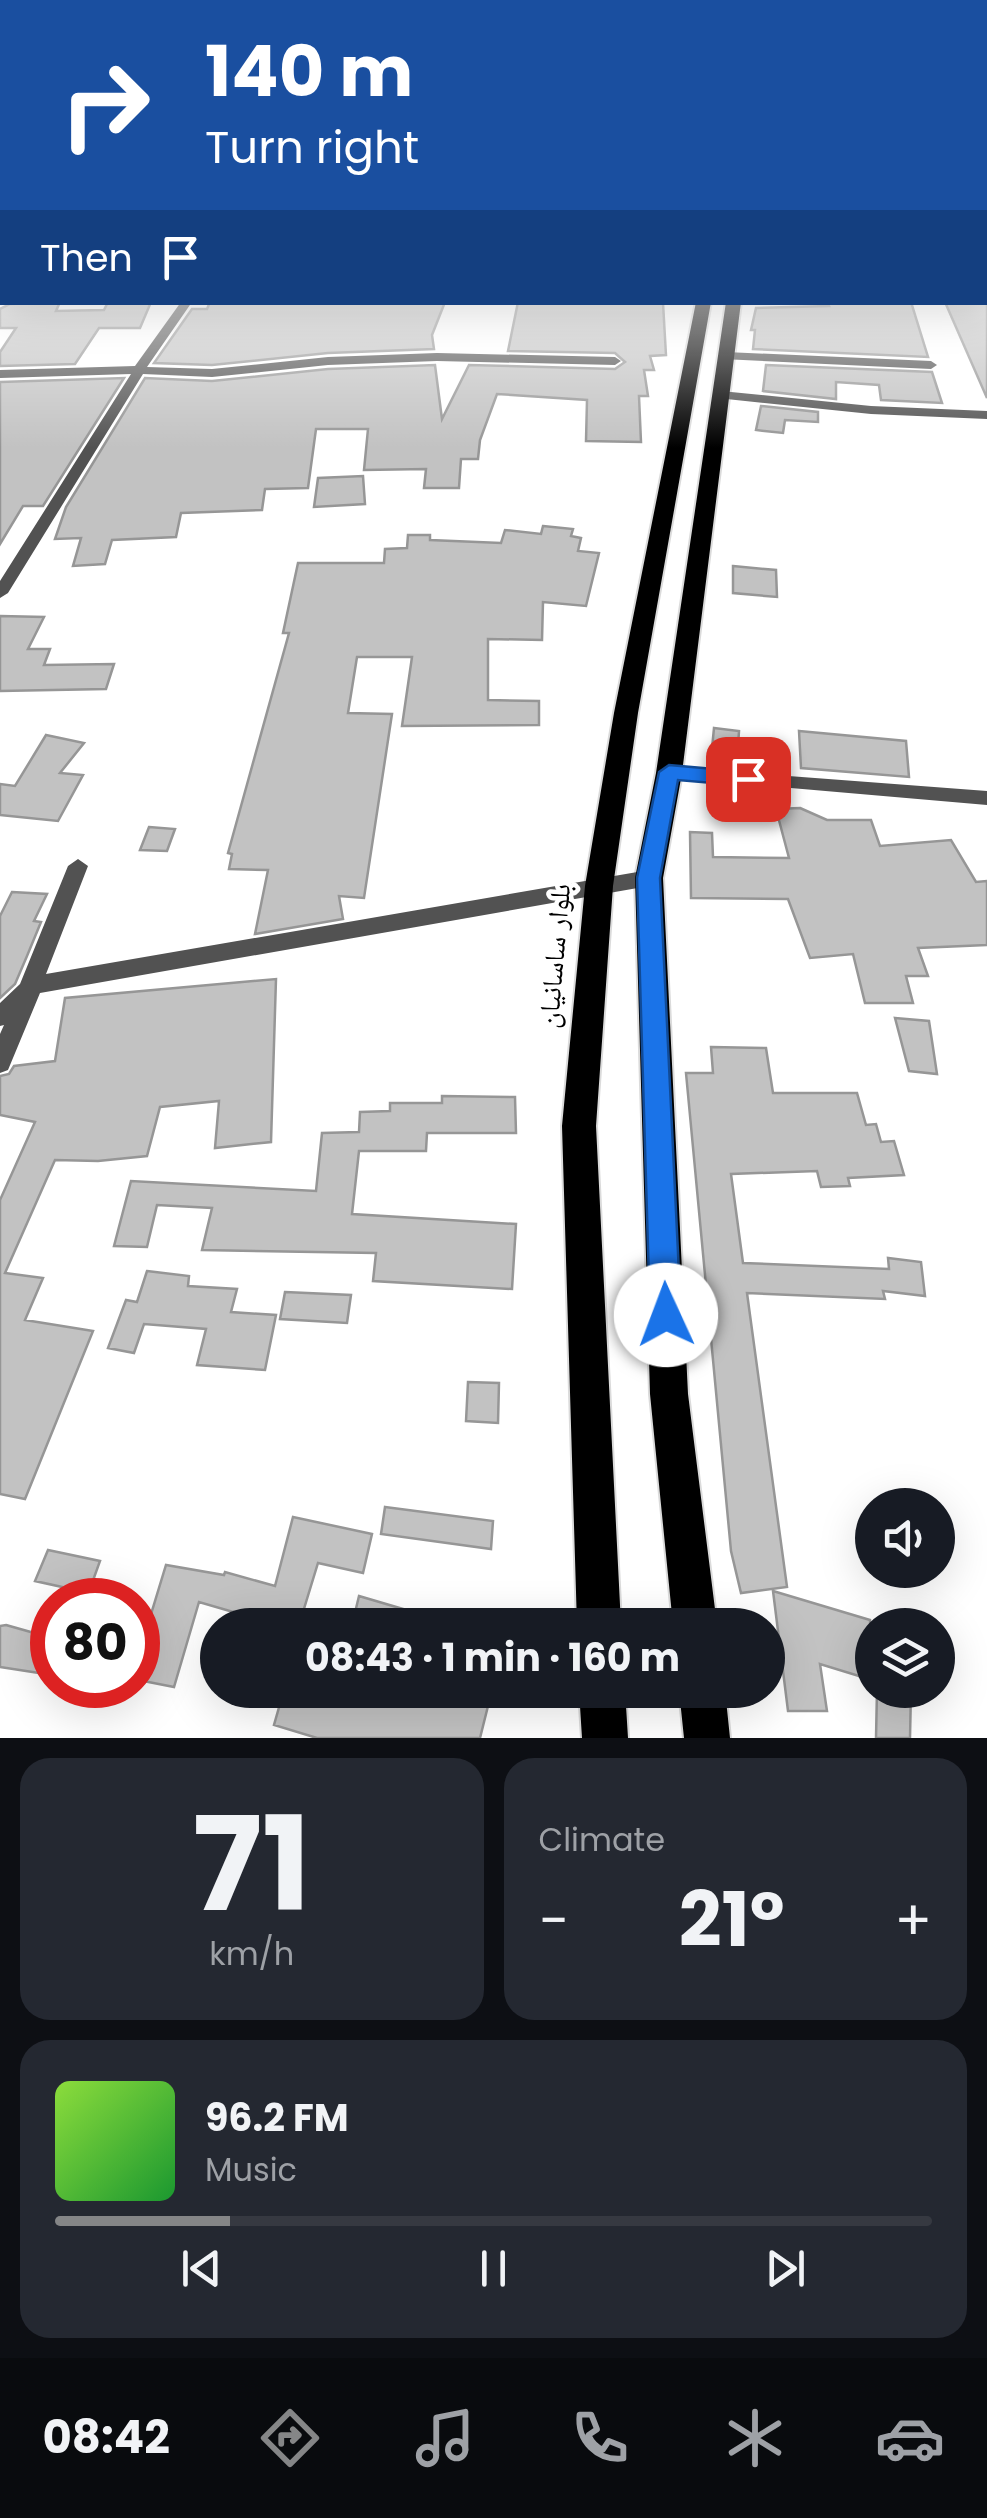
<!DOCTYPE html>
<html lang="en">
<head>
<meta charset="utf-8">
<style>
	body { margin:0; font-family:Poppins,"Noto Naskh Arabic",sans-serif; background:#242831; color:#f1f3f6; height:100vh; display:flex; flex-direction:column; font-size:38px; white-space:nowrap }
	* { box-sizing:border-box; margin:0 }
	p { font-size:32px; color:#9ea1a6 }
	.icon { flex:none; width:55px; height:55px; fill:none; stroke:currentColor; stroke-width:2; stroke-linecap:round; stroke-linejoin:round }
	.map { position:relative; height:1738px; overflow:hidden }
	.sheet { display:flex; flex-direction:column; gap:20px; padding:20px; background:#0d0f14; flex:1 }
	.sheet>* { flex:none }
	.guide { position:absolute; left:0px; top:0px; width:988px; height:305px; box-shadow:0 10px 40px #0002; background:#1a4fa0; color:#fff; overflow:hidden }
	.controls { position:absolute; left:855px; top:1488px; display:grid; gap:20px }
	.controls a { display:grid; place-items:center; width:100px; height:100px; border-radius:50%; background:#171b24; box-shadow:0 10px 40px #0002; font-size:50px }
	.speed { position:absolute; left:30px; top:1578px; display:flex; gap:20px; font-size:50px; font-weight:700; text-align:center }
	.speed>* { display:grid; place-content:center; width:130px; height:130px; border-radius:50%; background:#171b24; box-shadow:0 10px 40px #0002; line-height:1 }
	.speed .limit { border:15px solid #d22; background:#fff; color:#111 }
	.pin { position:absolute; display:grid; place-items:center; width:85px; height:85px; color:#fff; margin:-42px; border-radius:20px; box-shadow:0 5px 15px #0006 }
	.me { position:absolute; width:110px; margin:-55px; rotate:358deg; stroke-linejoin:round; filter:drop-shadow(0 0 8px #0008) }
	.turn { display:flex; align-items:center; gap:35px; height:210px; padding:0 40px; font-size:45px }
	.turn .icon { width:130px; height:130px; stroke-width:2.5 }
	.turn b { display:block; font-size:70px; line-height:85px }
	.then { display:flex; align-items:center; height:95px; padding:0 40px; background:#0003; gap:20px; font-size:38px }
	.big { font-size:75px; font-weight:700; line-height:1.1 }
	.sheet .widget { flex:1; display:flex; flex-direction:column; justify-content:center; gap:15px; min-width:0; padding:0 35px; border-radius:30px; background:#242831 }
	.sheet .dial { align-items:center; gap:0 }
	.dial b { font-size:130px; line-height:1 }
	.song { display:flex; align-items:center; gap:30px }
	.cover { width:120px; height:120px; border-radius:15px; background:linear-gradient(135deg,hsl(90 70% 55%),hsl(130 70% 35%)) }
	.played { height:10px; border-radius:5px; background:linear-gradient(90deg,#858687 20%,#363941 20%) }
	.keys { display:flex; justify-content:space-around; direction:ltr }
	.heat { display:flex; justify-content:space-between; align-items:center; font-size:55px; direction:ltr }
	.sheet .tiles { flex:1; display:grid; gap:20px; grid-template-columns:1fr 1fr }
	.widget:last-child { grid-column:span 2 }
	.trip { position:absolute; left:200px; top:1608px; width:585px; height:100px; border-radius:50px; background:#171b24; box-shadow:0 10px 40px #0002; font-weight:700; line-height:100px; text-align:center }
	.menu { display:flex; height:160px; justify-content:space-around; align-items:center; background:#090b0e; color:#9ea1a6 }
	.menu .icon { width:70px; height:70px }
	.menu .selected { color:#858687 }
	.menu b { font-size:45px; color:#f1f3f6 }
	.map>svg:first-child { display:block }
	.building { fill:#c2c2c2; stroke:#969696; stroke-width:2.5 }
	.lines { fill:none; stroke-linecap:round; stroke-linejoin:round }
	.trunk-casing { stroke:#dbdbdb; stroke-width:4 }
	.minor { fill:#525252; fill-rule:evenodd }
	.tertiary { fill:#525252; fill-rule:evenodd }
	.trunk { fill:#000; fill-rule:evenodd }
	.route { fill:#1a73e8; stroke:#114b97; stroke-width:2.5 }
	.labels { text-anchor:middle; stroke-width:9; stroke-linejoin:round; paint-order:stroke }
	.street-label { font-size:28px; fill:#000; stroke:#fff }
</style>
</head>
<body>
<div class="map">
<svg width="987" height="1738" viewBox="0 0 987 1738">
	<rect width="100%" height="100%" fill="#fff"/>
	<path class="building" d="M 60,302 L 56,311 L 104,310 L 108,302 L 151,302 L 140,328 L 99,328 L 75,364 L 0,366 L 0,352 L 16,328 L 0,328 L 0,309 L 10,304 Z
		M 210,302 L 366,303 L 445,302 L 432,335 L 434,349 L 328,353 L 212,365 L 154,363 L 192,309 L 207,309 Z
		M 518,302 L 663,303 L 666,355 L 650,356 L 654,370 L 644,370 L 648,396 L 639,396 L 641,442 L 586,441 L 587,400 L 497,394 L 480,440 L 478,459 L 461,459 L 459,488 L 424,488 L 426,469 L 364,470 L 368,429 L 316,429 L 308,488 L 265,489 L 262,510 L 181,513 L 176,537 L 112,540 L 105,564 L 73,566 L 81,538 L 55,539 L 66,507 L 145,378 L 212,381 L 328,369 L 435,365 L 442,419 L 469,365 L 615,369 L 625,362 L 615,353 L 508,351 Z
		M 827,302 L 911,302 L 928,357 L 753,349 L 755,330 L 751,330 L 756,308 L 829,306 Z
		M 945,302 L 987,302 L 987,398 Z
		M 766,365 L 932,372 L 942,403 L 881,400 L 879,385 L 836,382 L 836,399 L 763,391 Z
		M 124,378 L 43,506 L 23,506 L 0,544 L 0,382 Z
		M 761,406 L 818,412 L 818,422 L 785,420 L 783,433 L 756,430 Z
		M 363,476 L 365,504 L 314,507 L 318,478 Z
		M 543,526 L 573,529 L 571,536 L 581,538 L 578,551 L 599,553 L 586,606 L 543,602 L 542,640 L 488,639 L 488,700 L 539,701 L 539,725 L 402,726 L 412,657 L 357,657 L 348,713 L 392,714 L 364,898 L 339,896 L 343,919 L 255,934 L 268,870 L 229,869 L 232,854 L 228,853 L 289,633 L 283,633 L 298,563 L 384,563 L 385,549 L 407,548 L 408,535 L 430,535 L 430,540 L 501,543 L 505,530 L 541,534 Z
		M 733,566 L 776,570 L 777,597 L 733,593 Z
		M 0,616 L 44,617 L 28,649 L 50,649 L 44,665 L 114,664 L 106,689 L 0,691 Z
		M 714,728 L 739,731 L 737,762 L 711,759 Z
		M 799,731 L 906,741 L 909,777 L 801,768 Z
		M 46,735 L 84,743 L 60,773 L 83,775 L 58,821 L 0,815 L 0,784 L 15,786 Z
		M 800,808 L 827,820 L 871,820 L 880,846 L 951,840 L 976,882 L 987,881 L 987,945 L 918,948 L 928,976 L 906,976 L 913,1003 L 865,1003 L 853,954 L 810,958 L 788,899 L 691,898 L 690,832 L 712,833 L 713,857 L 789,858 L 776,809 Z
		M 149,827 L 175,829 L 167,851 L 140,850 Z
		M 12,892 L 47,894 L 34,921 L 41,922 L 27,956 L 15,984 L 0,998 L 0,916 Z
		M 276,979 L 271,1142 L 215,1148 L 219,1101 L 160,1107 L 147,1156 L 98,1161 L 55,1160 L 5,1273 L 43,1278 L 25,1320 L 93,1331 L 25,1499 L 0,1494 L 0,1200 L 35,1122 L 0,1115 L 0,1076 L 9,1074 L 14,1066 L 55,1061 L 65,998 Z
		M 895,1018 L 929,1021 L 937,1074 L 909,1071 Z
		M 711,1047 L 766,1048 L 773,1093 L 857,1093 L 866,1125 L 876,1124 L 881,1142 L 894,1141 L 904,1175 L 848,1178 L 850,1186 L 821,1187 L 817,1171 L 731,1174 L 743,1263 L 889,1269 L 888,1258 L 921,1262 L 925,1296 L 883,1291 L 885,1299 L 747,1293 L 787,1587 L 741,1593 L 731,1551 L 686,1073 L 713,1073 Z
		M 442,1096 L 515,1097 L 516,1133 L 427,1133 L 426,1151 L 359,1151 L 352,1214 L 516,1224 L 512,1289 L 373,1281 L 376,1253 L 202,1250 L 212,1208 L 157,1205 L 147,1247 L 114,1246 L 131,1181 L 316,1191 L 322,1133 L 359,1132 L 360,1112 L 390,1111 L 390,1103 L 442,1103 Z
		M 147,1271 L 189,1276 L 188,1286 L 237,1289 L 231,1312 L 276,1315 L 265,1370 L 197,1365 L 206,1329 L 144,1324 L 134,1353 L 108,1348 L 126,1300 L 137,1302 Z
		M 285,1292 L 351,1295 L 347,1323 L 280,1319 Z
		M 468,1382 L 499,1383 L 498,1423 L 466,1421 Z
		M 385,1507 L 493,1521 L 491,1549 L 381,1534 Z
		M 293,1517 L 372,1534 L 363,1573 L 318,1563 L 299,1625 L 278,1625 L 199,1602 L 174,1687 L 138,1680 L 138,1657 L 166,1565 L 224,1575 L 225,1572 L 275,1586 Z
		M 48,1550 L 100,1561 L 86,1600 L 57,1600 L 62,1587 L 35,1581 Z
		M 773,1591 L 870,1620 L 872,1680 L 820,1664 L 827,1711 L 788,1711 Z
		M 359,1596 L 437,1619 L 437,1625 L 352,1625 Z
		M 6,1625 L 52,1638 L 52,1675 L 0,1667 L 0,1626 Z
		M 284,1690 L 300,1690 L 350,1704 L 353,1690 L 439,1690 L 460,1698 L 462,1690 L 492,1690 L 480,1738 L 317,1738 L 274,1725 Z
		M 877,1690 L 911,1690 L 910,1738 L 876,1738 Z"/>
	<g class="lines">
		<defs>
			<path id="trunk" d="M 696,302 L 711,302 L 638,713 L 613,886 L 596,1126 L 621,1625 L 577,1625 L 562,1126 L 585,886 L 614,713 Z
				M 726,302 L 741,302 L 682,773 L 663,878 L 688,1394 L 717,1625 L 673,1625 L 650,1394 L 635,878 L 656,773 Z
				M 579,1690 L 625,1690 L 628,1738 L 582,1738 Z
				M 679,1690 L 725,1690 L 730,1738 L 684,1738 Z"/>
		</defs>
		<use href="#trunk" class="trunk-casing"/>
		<path class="minor" d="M 0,231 L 2,231 L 2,237 L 0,237 Z
			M 0,257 L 2,257 L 2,263 L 0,263 Z
			M 0,299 L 7,302 L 6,304 L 0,305 Z
			M 181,302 L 192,302 L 147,367 L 212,369 L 328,357 L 437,353 L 615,357 L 621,361 L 615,365 L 437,361 L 328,365 L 212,377 L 143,374 L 8,593 L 0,598 L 0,581 L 131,374 L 0,378 L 0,370 L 135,366 Z
			M 726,352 L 931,361 L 937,365 L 931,369 L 722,359 L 720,356 Z
			M 721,391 L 871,406 L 987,411 L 987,419 L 871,414 L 717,398 L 717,392 Z
			M 669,767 L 987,791 L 987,805 L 662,777 L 660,773 Z
			M 78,859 L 88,866 L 46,974 L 649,870 L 659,878 L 649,886 L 40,993 L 8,1070 L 0,1073 L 0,1034 L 4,1025 L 0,1026 L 0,1003 L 20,984 L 68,866 Z"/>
		<path class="tertiary" d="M 985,258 L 987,258 L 987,264 L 985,264 Z"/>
		<use href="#trunk" class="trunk"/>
	</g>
	<linearGradient id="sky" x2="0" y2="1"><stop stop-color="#8baccb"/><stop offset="0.46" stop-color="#fff"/><stop offset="1" stop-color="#fff" stop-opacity="0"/></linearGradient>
	<rect width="987" height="448" fill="url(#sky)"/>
	<path class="route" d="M 669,765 L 748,772 L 759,779 L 748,786 L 678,780 L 660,878 L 681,1315 L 677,1326 L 666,1330 L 655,1326 L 650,1315 L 637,878 L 659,772 Z"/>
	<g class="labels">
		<g class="street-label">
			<text transform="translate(554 956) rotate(-85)" y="10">بلوار ساسانیان</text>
		</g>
	</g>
</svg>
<div class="controls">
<a><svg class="icon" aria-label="sound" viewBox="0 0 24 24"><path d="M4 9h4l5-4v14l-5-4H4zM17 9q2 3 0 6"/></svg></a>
<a><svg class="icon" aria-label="layers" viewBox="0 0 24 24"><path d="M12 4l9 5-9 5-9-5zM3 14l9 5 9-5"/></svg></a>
</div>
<div class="speed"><div class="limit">80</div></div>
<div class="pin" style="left:748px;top:779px;background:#d93025"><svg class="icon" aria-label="arrive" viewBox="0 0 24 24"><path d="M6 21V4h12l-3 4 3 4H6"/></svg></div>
<svg class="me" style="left:666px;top:1315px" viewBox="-20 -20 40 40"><circle r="19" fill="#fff"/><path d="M0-13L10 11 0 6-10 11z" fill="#1a73e8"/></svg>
<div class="trip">08:43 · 1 min · 160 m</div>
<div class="guide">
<div class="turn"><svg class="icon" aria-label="right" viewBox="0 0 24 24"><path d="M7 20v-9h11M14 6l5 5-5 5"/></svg><div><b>140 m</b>Turn right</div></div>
<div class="then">Then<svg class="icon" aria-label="arrive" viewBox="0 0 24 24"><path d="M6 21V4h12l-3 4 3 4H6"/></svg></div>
</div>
</div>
<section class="sheet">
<div class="tiles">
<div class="widget dial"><b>71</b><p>km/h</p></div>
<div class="widget"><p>Climate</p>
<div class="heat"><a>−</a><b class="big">21°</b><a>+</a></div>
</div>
<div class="widget">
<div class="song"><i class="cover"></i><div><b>96.2 FM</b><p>Music</p></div></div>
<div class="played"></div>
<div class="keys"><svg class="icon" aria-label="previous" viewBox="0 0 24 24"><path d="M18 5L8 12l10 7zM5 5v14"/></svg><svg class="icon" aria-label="pause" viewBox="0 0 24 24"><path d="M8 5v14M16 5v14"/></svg><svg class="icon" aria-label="next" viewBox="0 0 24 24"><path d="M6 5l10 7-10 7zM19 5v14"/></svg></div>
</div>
</div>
</section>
<nav class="menu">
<b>08:42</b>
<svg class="icon selected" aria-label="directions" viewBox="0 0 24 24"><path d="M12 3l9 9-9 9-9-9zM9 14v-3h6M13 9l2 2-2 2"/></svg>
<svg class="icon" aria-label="music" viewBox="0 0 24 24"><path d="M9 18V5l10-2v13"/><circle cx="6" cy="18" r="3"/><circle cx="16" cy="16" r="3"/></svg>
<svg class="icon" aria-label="phone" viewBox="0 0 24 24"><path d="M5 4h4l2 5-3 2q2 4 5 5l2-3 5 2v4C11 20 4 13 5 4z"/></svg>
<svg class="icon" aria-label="climate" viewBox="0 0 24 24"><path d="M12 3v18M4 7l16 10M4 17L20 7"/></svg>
<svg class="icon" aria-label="car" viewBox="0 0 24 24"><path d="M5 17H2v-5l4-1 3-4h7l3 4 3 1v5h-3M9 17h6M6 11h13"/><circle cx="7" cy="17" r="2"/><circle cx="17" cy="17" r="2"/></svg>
</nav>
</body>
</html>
